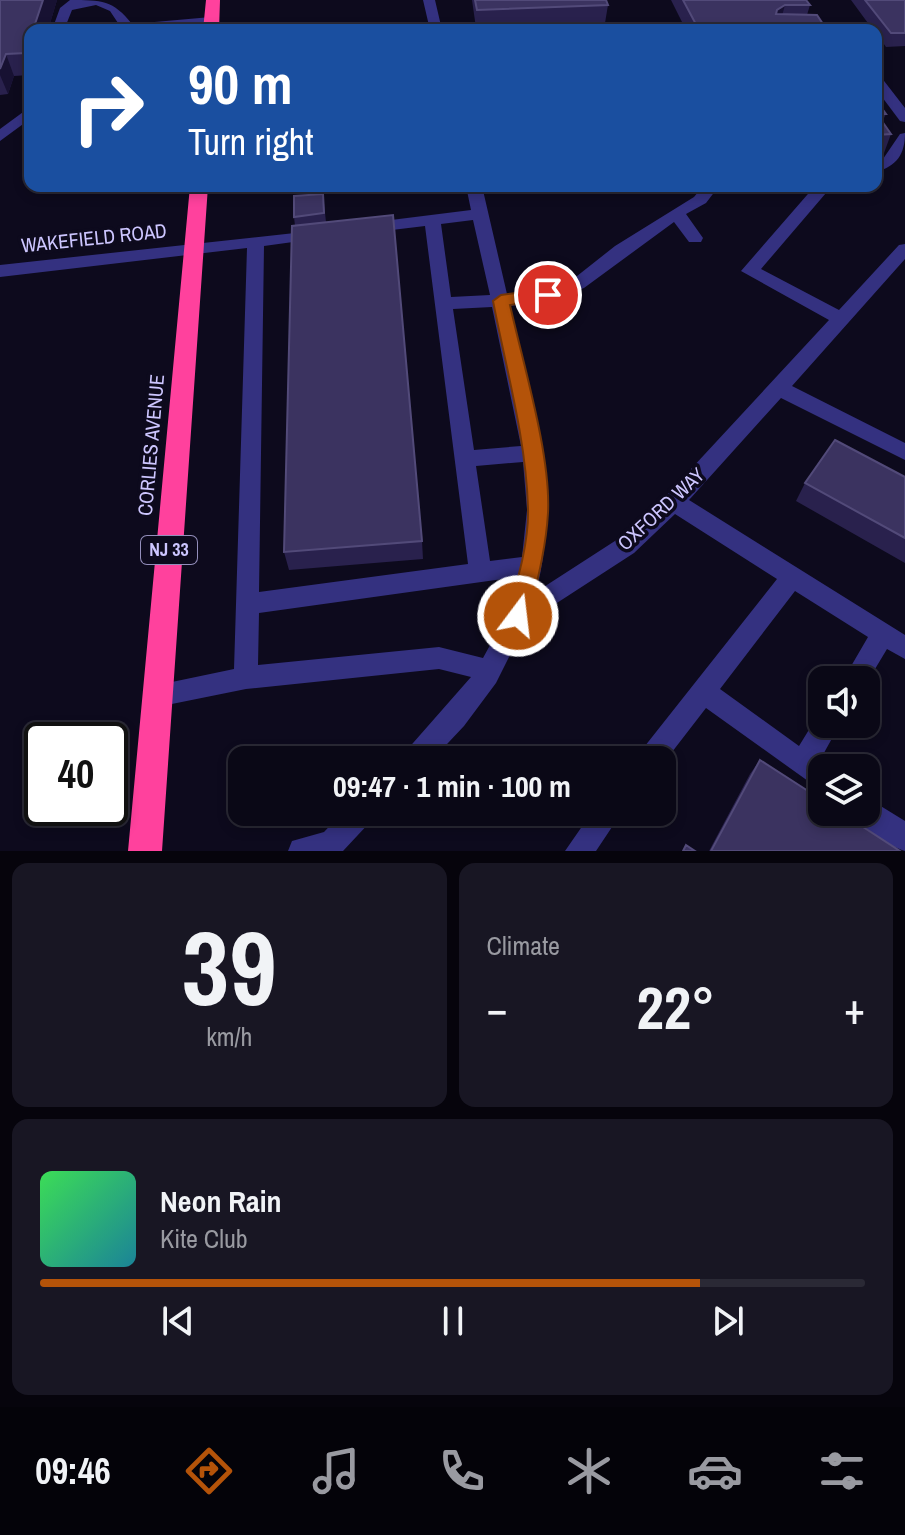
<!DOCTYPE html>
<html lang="en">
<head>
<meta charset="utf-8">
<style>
	body { margin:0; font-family:"Archivo Narrow",sans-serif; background:#181623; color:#f1f3f6; height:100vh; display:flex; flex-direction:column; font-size:30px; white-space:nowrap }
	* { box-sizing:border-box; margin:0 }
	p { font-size:26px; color:#999aa1 }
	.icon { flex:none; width:44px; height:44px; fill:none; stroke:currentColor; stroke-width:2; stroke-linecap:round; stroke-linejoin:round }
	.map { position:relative; height:851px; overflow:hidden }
	.details { display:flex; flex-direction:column; gap:12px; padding:12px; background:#06040c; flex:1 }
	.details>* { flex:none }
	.top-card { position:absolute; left:24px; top:24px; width:858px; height:168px; border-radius:16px; box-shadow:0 4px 12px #0003,0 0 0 2px #2a2935; background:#1a4fa0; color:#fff; overflow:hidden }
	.buttons { position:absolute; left:808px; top:666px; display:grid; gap:16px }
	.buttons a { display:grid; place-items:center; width:72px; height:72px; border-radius:16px; background:#0a0816; box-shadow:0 4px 12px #0003,0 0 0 2px #2a2935; font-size:40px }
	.speed { position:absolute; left:24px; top:722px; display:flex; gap:16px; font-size:40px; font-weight:700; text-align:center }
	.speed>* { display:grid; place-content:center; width:104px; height:104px; border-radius:50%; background:#0a0816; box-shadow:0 4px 12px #0003,0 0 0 2px #2a2935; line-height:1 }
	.speed .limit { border:4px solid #111; border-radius:12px; background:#fff; color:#111 }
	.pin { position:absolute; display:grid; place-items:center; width:68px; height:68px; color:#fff; margin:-34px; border:4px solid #fff; border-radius:50%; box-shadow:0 2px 8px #0007 }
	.me { position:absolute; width:88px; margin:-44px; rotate:15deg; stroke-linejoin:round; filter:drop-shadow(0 0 6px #0008) }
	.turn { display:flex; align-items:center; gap:28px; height:168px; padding:0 32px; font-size:36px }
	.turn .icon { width:104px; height:104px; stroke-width:2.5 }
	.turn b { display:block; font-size:56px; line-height:68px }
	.big { font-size:60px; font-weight:700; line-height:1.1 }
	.details .tile { flex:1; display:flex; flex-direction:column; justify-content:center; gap:12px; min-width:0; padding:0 28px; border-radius:16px; background:#181623 }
	.details .dial { align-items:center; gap:0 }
	.dial b { font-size:104px; line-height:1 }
	.song { display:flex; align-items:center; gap:24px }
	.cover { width:96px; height:96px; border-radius:12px; background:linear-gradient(135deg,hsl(130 70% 55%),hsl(190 70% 35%)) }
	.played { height:8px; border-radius:4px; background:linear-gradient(90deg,#b45309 80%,#2a2935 80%) }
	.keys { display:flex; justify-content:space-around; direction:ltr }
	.heat { display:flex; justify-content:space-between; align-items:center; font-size:44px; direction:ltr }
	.details .tiles { flex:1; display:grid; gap:12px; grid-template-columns:1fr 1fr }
	.tile:last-child { grid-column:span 2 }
	.trip { position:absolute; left:228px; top:746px; width:448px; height:80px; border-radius:16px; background:#0a0816; box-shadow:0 4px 12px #0003,0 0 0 2px #2a2935; font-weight:700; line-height:80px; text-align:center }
	.dock { display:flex; height:128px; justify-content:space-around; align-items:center; background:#040309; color:#999aa1 }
	.dock .icon { width:56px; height:56px }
	.dock .on { color:#b45309 }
	.dock b { font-size:36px; color:#f1f3f6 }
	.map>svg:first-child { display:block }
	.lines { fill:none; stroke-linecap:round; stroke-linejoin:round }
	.minor { fill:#343180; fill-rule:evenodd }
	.highway { fill:#ff419d; fill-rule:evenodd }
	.wall { fill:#29214d }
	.shaded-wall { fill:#171132 }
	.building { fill:#3b3360; stroke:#524a79; stroke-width:2 }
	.route { fill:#b45309; stroke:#753606; stroke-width:2 }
	.labels { text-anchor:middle; stroke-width:7; stroke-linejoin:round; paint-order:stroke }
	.shield { fill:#0d0a1d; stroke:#938ebb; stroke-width:2 }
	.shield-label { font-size:18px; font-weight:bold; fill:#cdc6ff }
	.street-label { font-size:20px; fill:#cdc6ff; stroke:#0d0a1d }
</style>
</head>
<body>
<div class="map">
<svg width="905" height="851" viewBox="0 0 905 851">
	<rect width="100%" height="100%" fill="#0d0a1d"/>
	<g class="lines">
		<path class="minor" d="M 70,0 C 102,0 113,0 132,24 L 211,17 L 217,21 L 211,25 L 115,30 L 120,26 L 110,11 L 96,5 L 72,10 L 64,30 L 52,30 L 60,8 Z
			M 423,0 L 435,0 L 442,30 L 430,30 Z
			M 876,76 L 881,77 L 905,108 L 905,122 L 900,121 L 876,89 Z
			M 30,107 L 30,119 L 0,141 L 0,129 Z
			M 905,133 C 905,154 897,166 876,172 L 876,161 L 883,159 L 900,134 Z
			M 466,186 L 482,186 L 507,294 L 546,289 L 572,280 L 615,246 L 694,197 L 703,186 L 719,186 L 706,203 L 686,214 L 703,238 L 701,242 L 689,242 L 674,222 L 584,288 L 548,301 L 510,306 C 532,402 562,493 536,592 L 618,539 L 666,496 L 829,320 L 741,271 L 814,187 L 838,186 L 826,193 L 761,269 L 839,310 L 899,245 L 905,244 L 905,259 L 792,386 L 905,443 L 905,460 L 781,398 L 689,500 L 905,635 L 905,659 L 887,649 L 866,684 L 866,680 L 843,680 L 868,637 L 795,591 L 720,689 L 799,746 L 818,715 L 822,714 L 822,724 L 840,724 L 820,760 L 830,768 L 822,768 L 822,791 L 706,708 L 662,765 L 662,760 L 637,760 L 641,751 L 777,579 L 675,514 L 634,553 L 526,623 L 496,683 L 464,726 L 432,760 L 402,760 L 406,751 L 471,677 L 439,669 L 246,689 L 157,707 L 148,703 L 145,695 L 148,687 L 234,669 L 247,248 L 0,277 L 0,265 L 322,230 L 324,234 L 322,238 L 264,246 L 259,592 L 468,564 L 425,226 L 367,233 L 359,228 L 367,223 L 471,210 ZM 473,220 L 490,295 L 451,297 L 441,224 ZM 492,307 L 521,446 L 474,450 L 453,309 ZM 523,462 L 527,510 L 522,557 L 490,561 L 476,466 ZM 517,577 L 507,614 L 483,658 L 439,647 L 258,665 L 259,613 Z
			M 866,797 L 905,821 L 905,851 C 889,846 860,828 853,812 L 866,812 Z
			M 343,812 L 375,812 L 371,821 L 343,851 L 288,851 L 292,841 L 324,832 Z
			M 592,812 L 622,812 L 596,851 L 565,851 Z"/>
		<path class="highway" d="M 206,0 L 220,0 L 219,30 L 203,30 Z
			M 190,186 L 208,186 L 162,851 L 128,851 Z"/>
	</g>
	<path class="wall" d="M 0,0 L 57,0 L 48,30 L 30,30 L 30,75 L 14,76 L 8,94 L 0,95 Z
		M 472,0 L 606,0 L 608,5 L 605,23 L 476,28 Z
		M 671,0 L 806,0 L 810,5 L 807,15 L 827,30 L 686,30 Z
		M 851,0 L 905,0 L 905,46 L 886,47 L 876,33 L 876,30 L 873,30 Z
		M 876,100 L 886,114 L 882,122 L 891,134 L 884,153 L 876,153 Z
		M 323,194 L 326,222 L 422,541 L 423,559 L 289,570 L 284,552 L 295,226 L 294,217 Z
		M 905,477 L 905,563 L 796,501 L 805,483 Z
		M 760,760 L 900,851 L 709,851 L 750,774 Z"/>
	<path class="shaded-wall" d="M 43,0 L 57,0 L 48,30 L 33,30 Z
		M 785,5 L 780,23 L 772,28 L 777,10 Z
		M 30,40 L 30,64 L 26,53 Z
		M 6,54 L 14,76 L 8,94 L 0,75 L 0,69 Z"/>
	<path class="building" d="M 0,0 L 43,0 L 33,30 L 30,30 L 30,40 L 26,53 L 6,54 L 0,69 Z
		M 475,0 L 606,0 L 608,5 L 477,10 Z
		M 683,0 L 806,0 L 810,5 L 785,5 L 777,10 L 776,14 L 817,15 L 827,30 L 699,30 Z
		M 865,0 L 905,0 L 905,33 L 891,33 Z
		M 876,100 L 886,114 L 877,114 L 891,134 L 876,135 Z
		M 323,194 L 324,213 L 294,217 L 294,196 Z
		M 393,215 L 422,541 L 284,552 L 292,226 Z
		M 835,440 L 905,477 L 905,538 L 805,483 Z
		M 760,760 L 822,800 L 822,812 L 840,812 L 900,851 L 711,851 Z
		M 686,845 L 695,851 L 683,851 Z"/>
	<path class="route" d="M 548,289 L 556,295 L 554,298 L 510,305 C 523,364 551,455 548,513 C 546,548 537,582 529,616 L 526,623 L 518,626 L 510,623 L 507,616 C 517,582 529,544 528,508 C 526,438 506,369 493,301 L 501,295 Z"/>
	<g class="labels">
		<rect class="shield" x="141" y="536" width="56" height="28" rx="6"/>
		<g class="shield-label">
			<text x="169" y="556">NJ 33</text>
		</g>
		<g class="street-label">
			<text transform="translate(94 238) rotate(-6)" y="7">WAKEFIELD ROAD</text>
			<text transform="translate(151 445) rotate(-85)" y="7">CORLIES AVENUE</text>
			<text transform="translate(661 509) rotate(-43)" y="7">OXFORD WAY</text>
		</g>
	</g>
</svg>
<div class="buttons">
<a><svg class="icon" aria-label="sound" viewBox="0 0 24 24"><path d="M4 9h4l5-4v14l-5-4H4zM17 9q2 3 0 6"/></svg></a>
<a><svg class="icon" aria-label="layers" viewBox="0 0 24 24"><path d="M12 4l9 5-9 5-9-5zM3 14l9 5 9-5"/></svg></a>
</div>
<div class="speed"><div class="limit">40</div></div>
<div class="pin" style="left:548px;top:295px;background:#d93025"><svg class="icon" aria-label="arrive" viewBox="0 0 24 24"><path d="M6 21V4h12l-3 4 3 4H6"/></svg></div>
<svg class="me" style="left:518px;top:616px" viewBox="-20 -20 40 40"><circle r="17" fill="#b45309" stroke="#fff" stroke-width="3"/><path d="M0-11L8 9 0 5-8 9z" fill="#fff"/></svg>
<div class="trip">09:47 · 1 min · 100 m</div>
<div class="top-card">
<div class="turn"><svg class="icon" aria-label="right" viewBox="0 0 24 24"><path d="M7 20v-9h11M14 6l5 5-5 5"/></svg><div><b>90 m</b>Turn right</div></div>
</div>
</div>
<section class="details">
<div class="tiles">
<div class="tile dial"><b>39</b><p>km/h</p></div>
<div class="tile"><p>Climate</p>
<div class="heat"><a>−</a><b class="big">22°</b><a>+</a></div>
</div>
<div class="tile">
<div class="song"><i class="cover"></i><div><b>Neon Rain</b><p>Kite Club</p></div></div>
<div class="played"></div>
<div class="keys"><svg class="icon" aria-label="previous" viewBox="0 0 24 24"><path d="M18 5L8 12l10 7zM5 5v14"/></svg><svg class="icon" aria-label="pause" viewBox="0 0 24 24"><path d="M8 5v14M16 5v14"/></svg><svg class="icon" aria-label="next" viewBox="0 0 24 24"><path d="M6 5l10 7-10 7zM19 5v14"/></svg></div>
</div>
</div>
</section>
<nav class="dock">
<b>09:46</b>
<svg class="icon on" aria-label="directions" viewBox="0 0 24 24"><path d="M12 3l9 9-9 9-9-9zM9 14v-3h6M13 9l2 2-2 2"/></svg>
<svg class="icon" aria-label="music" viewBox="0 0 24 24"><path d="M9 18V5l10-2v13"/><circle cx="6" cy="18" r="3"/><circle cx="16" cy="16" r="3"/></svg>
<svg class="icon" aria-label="phone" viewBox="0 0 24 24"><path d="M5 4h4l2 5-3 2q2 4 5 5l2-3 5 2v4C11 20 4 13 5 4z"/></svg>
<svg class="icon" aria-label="climate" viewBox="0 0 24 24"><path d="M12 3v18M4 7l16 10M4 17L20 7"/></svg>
<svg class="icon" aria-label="car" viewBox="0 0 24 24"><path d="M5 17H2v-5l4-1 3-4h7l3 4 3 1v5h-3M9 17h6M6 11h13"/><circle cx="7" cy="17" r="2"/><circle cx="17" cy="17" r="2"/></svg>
<svg class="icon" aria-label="filters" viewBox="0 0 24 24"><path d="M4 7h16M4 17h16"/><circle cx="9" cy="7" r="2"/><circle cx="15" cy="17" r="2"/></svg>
</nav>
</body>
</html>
